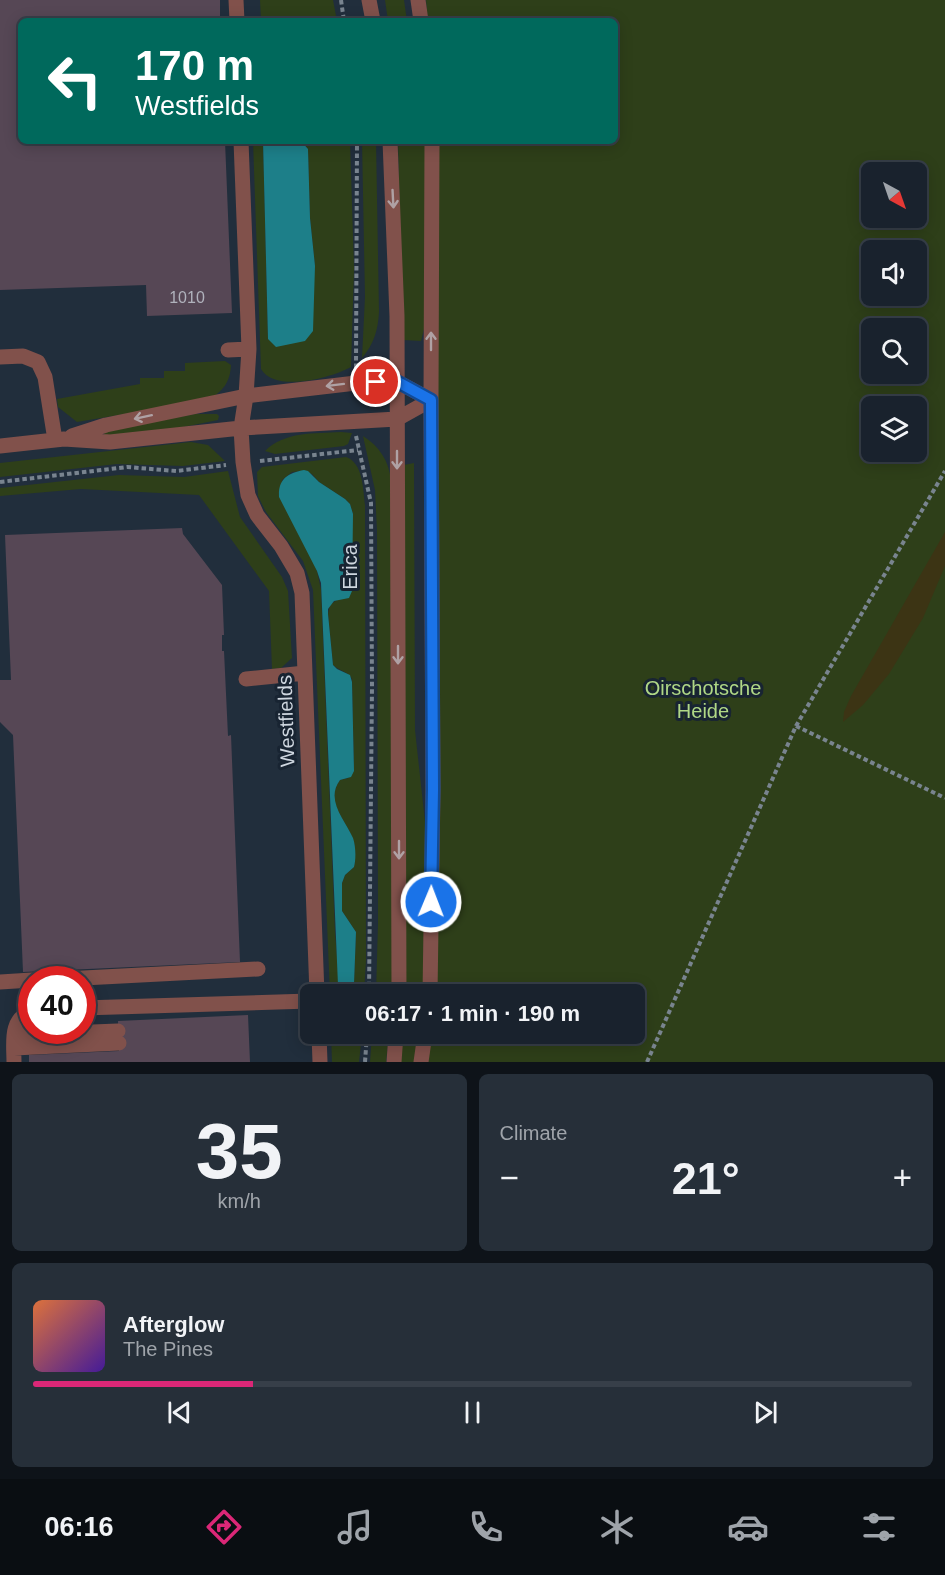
<!DOCTYPE html>
<html lang="en">
<head>
<meta charset="utf-8">
<style>
	body { margin:0; font-family:Helvetica,sans-serif; background:#262f39; color:#f1f3f6; height:100vh; display:flex; flex-direction:column; font-size:22px; white-space:nowrap }
	* { box-sizing:border-box; margin:0 }
	p { font-size:20px; color:#9fa4aa }
	.icon { flex:none; width:33px; height:33px; fill:none; stroke:currentColor; stroke-width:2; stroke-linecap:round; stroke-linejoin:round }
	.map { position:relative; height:1062px; overflow:hidden }
	.side { display:flex; flex-direction:column; gap:12px; padding:12px; background:#0e1319; flex:1 }
	.side>* { flex:none }
	.top-card { position:absolute; left:18px; top:18px; width:600px; height:126px; border-radius:9px; box-shadow:0 3px 15px #0003,0 0 0 2px #373f49; background:#00695c; color:#fff; overflow:hidden }
	.needle { width:39px; rotate:140deg }
	.buttons { position:absolute; left:861px; top:162px; display:grid; gap:12px }
	.buttons a { display:grid; place-items:center; width:66px; height:66px; border-radius:9px; background:#19222d; box-shadow:0 3px 15px #0003,0 0 0 2px #373f49; font-size:30px }
	.speed { position:absolute; left:18px; top:966px; display:flex; gap:12px; font-size:30px; font-weight:700; text-align:center }
	.speed>* { display:grid; place-content:center; width:78px; height:78px; border-radius:50%; background:#19222d; box-shadow:0 3px 15px #0003,0 0 0 2px #373f49; line-height:1 }
	.speed .limit { border:9px solid #d22; background:#fff; color:#111 }
	.pin { position:absolute; display:grid; place-items:center; width:51px; height:51px; color:#fff; margin:-26px; border:3px solid #fff; border-radius:50%; box-shadow:0 2px 6px #0007 }
	.me { position:absolute; width:66px; margin:-33px; rotate:1deg; stroke-linejoin:round; filter:drop-shadow(0 0 4px #0008) }
	.turn { display:flex; align-items:center; gap:21px; height:126px; padding:0 18px; font-size:27px }
	.turn .icon { width:78px; height:78px; stroke-width:2.5 }
	.turn b { display:block; font-size:42px; line-height:51px }
	.big { font-size:45px; font-weight:700; line-height:1.1 }
	.side .card { flex:1; display:flex; flex-direction:column; justify-content:center; gap:9px; min-width:0; padding:0 21px; border-radius:9px; background:#262f39 }
	.side .dial { align-items:center; gap:0 }
	.dial b { font-size:78px; line-height:1 }
	.song { display:flex; align-items:center; gap:18px }
	.cover { width:72px; height:72px; border-radius:9px; background:linear-gradient(135deg,hsl(20 70% 55%),hsl(260 70% 35%)) }
	.played { height:6px; border-radius:3px; background:linear-gradient(90deg,#db2777 25%,#373f49 25%) }
	.keys { display:flex; justify-content:space-around; direction:ltr }
	.heat { display:flex; justify-content:space-between; align-items:center; font-size:33px; direction:ltr }
	.side .tiles { flex:1; display:grid; gap:12px; grid-template-columns:1fr 1fr }
	.card:last-child { grid-column:span 2 }
	.trip { position:absolute; left:300px; top:984px; width:345px; height:60px; border-radius:9px; background:#19222d; box-shadow:0 3px 15px #0003,0 0 0 2px #373f49; font-weight:700; line-height:60px; text-align:center }
	.dock { display:flex; height:96px; justify-content:space-around; align-items:center; background:#0a0e12; color:#9fa4aa }
	.dock .icon { width:42px; height:42px }
	.dock .selected { color:#db2777 }
	.dock b { font-size:27px; color:#f1f3f6 }
	.map>svg:first-child { display:block }
	.green { fill:#2e3f19; fill-rule:evenodd }
	.sand { fill:#3c3414 }
	.water { fill:#1d7f89 }
	.building { fill:#564755 }
	.lines { fill:none; stroke-linecap:round; stroke-linejoin:round }
	.path { stroke:#79848f; stroke-width:4; stroke-dasharray:4.5 3; stroke-linecap:butt }
	.minor { stroke:#81514b; stroke-width:15 }
	.oneway { stroke:#afa1a4 }
	.route-casing { stroke:#114b97; stroke-width:15 }
	.route { stroke:#1a73e8; stroke-width:10 }
	.labels { text-anchor:middle; stroke-width:6; stroke-linejoin:round; paint-order:stroke }
	.number-label { font-size:16px; fill:#b0b2bc }
	.street-label { font-size:20px; fill:#ced6df; stroke:#182432 }
	.park-label { font-size:20px; fill:#b0d886; stroke:#182432 }
</style>
</head>
<body>
<div class="map">
<svg width="945" height="1062" viewBox="0 0 945 1062">
	<rect width="100%" height="100%" fill="#212e3c"/>
	<path class="green" d="M 260,0 L 333,0 L 337,21 L 261,21 Z
		M 385,0 L 404,0 L 407,21 L 388,21 Z
		M 426,0 L 945,0 L 945,1062 L 427,1062 L 431,1034 L 634,1034 L 634,994 L 435,994 L 438,141 L 615,141 L 615,21 L 428,21 ZM 872,172 L 916,172 L 916,218 L 872,218 ZM 872,250 L 916,250 L 916,296 L 872,296 ZM 872,328 L 916,328 L 916,374 L 872,374 ZM 872,406 L 916,406 L 916,452 L 872,452 Z
		M 253,141 L 263,141 L 268,339 L 305,341 L 315,266 L 310,218 L 308,149 L 301,141 L 350,141 L 354,268 L 351,367 C 331,378 275,393 261,369 Z
		M 362,141 L 376,141 L 379,312 C 378,330 374,344 362,358 L 365,297 Z
		M 398,141 L 426,141 L 425,325 L 421,341 L 403,340 Z
		M 225,361 L 231,365 C 230,383 223,391 208,400 L 77,422 L 58,407 L 57,399 L 140,384 L 140,378 L 164,378 L 164,371 L 185,371 L 185,363 Z
		M 195,414 L 217,414 L 219,416 L 218,420 L 144,435 L 104,435 L 105,431 Z
		M 341,432 L 352,433 L 348,444 L 344,446 L 275,454 L 265,451 C 285,431 314,434 341,432 Z
		M 363,436 C 380,447 389,461 391,481 L 393,948 L 392,994 L 376,994 L 378,923 L 377,530 L 375,490 Z
		M 191,442 L 208,445 L 225,461 L 183,466 L 117,464 L 0,477 L 0,463 Z
		M 346,457 C 363,463 363,488 365,505 L 366,960 L 364,994 L 347,994 L 354,983 L 356,932 L 342,911 L 342,883 L 345,875 L 354,867 C 355,860 356,850 354,843 C 349,822 323,803 340,780 L 348,778 L 354,771 L 352,679 C 348,671 339,671 333,665 L 328,614 L 330,605 L 338,599 L 353,514 L 350,504 L 345,499 L 319,482 L 312,474 L 304,471 L 292,472 L 282,480 L 317,571 L 321,590 L 335,933 L 340,994 L 330,994 L 313,590 L 303,561 L 266,512 L 258,496 L 257,472 L 262,467 Z
		M 414,463 L 415,730 L 426,831 L 423,994 L 405,994 L 404,465 Z
		M 228,471 L 240,517 L 282,577 L 288,591 L 292,658 L 281,668 L 272,669 L 269,591 L 199,495 L 81,489 L 0,496 L 0,488 L 119,475 L 184,477 Z
		M 331,1034 L 362,1034 L 359,1062 L 332,1062 Z
		M 372,1034 L 389,1034 L 386,1062 L 370,1062 Z
		M 402,1034 L 419,1034 L 415,1062 L 399,1062 Z"/>
	<path class="sand" d="M 945,532 L 945,566 L 923,618 L 889,674 L 863,705 L 843,722 L 844,712 L 851,696 Z"/>
	<path class="water" d="M 263,141 L 301,141 L 308,149 L 310,218 L 315,266 L 313,331 L 305,341 L 276,347 L 268,339 Z
		M 304,470 L 308,471 L 319,482 L 345,499 L 350,504 L 353,514 L 352,591 L 349,598 L 334,601 L 328,609 L 328,614 L 333,665 L 337,669 L 350,675 L 352,682 L 354,771 L 351,777 L 340,780 C 325,800 345,820 353,838 C 356,847 356,859 354,867 L 345,875 L 342,883 L 342,911 L 356,932 L 354,984 L 347,994 L 340,994 L 338,985 L 321,583 L 317,571 L 279,497 C 278,479 288,473 304,470 Z"/>
	<path class="building" d="M 0,0 L 220,0 L 220,21 L 21,21 L 21,141 L 225,141 L 232,313 L 147,316 L 146,285 L 0,290 Z
		M 182,528 L 183,534 L 222,585 L 224,635 L 222,635 L 222,651 L 224,651 L 228,736 L 231,735 L 240,962 L 23,972 L 13,735 L 0,722 L 0,680 L 11,680 L 5,535 Z
		M 248,1015 L 250,1062 L 29,1062 L 29,1055 L 119,1051 L 118,1021 Z"/>
	<g class="lines">
		<path class="path" d="M 341,0 L 344,21
			M 356,368 L 357,141
			M 356,436 L 371,503 L 372,687 L 369,994
			M 260,461 L 358,450
			M 0,482 L 127,467 L 176,471 L 226,465
			M 796,726 L 945,798
			M 365,1062 L 367,1034
			M 647,1062 L 796,726 L 945,471"/>
		<path class="minor" d="M 236,0 L 237,21
			M 369,0 L 373,21
			M 418,0 L 421,21
			M 241,141 L 249,349 L 246,396 L 241,428 L 243,462 L 248,495 L 257,515 L 281,546 L 297,573 L 302,593 L 317,994
			M 390,141 L 397,316 L 399,994
			M 228,350 L 249,349
			M 0,357 L 23,356 L 38,362 L 45,377 L 55,440
			M 72,436 L 106,425 L 246,396 L 356,383 L 396,381 L 431,400
			M 0,446 L 64,439 L 110,442 L 241,428 L 397,419 L 431,400
			M 246,679 L 305,673
			M 45,980 L 258,969
			M 0,982 L 32,980
			M 430,994 L 433,790 L 431,400 L 432,141
			M 82,1008 L 310,1001
			M 319,1034 L 320,1062
			M 14,1035 L 118,1031
			M 14,1048 L 119,1043
			M 14,1062 C 14,1043 9,1019 32,1011
			M 394,1062 L 396,1034
			M 421,1062 L 425,1034"/>
	</g>
	<defs><path id="oneway-shaft" d="M-6 0H5M1.5-3L5.5 0L1.5 3" fill="none" stroke-width="1.6" stroke-linecap="round" stroke-linejoin="round" transform="scale(1.5)"/></defs>
	<g class="oneway">
		<use href="#oneway-shaft" transform="translate(393 199) rotate(87)"/>
		<use href="#oneway-shaft" transform="translate(431 341) rotate(-90)"/>
		<use href="#oneway-shaft" transform="translate(335 385) rotate(173)"/>
		<use href="#oneway-shaft" transform="translate(143 417) rotate(168)"/>
		<use href="#oneway-shaft" transform="translate(397 460) rotate(90)"/>
		<use href="#oneway-shaft" transform="translate(398 655) rotate(90)"/>
		<use href="#oneway-shaft" transform="translate(399 850) rotate(90)"/>
	</g>
	<g class="lines">
		<defs>
			<path id="route" d="M 376,382 L 396,381 L 431,400 L 433,790 L 431,902"/>
		</defs>
		<use href="#route" class="route-casing"/>
		<use href="#route" class="route"/>
	</g>
	<g class="labels">
		<g class="number-label">
			<text x="187" y="303">1010</text>
		</g>
		<g class="street-label">
			<text transform="translate(350 567) rotate(-90)" y="7">Erica</text>
			<text transform="translate(286 721) rotate(-92)" y="7">Westfields</text>
		</g>
		<g class="park-label">
			<text x="703" y="695">Oirschotsche<tspan x="703" dy="23">Heide</tspan></text>
		</g>
	</g>
</svg>
<div class="buttons">
<a><svg class="needle" viewBox="-14 -14 28 28"><path d="M0-13l5 13h-10z" fill="#e53935"/><path d="M0 13l5-13h-10z" fill="#9fa4aa"/></svg></a>
<a><svg class="icon" aria-label="sound" viewBox="0 0 24 24"><path d="M4 9h4l5-4v14l-5-4H4zM17 9q2 3 0 6"/></svg></a>
<a><svg class="icon" aria-label="search" viewBox="0 0 24 24"><circle cx="10" cy="10" r="6"/><path d="M15 15l6 6"/></svg></a>
<a><svg class="icon" aria-label="layers" viewBox="0 0 24 24"><path d="M12 4l9 5-9 5-9-5zM3 14l9 5 9-5"/></svg></a>
</div>
<div class="speed"><div class="limit">40</div></div>
<div class="pin" style="left:376px;top:382px;background:#d93025"><svg class="icon" aria-label="arrive" viewBox="0 0 24 24"><path d="M6 21V4h12l-3 4 3 4H6"/></svg></div>
<svg class="me" style="left:431px;top:902px" viewBox="-20 -20 40 40"><circle r="17" fill="#1a73e8" stroke="#fff" stroke-width="3"/><path d="M0-11L8 9 0 5-8 9z" fill="#fff"/></svg>
<div class="trip">06:17 · 1 min · 190 m</div>
<div class="top-card">
<div class="turn"><svg class="icon" aria-label="left" viewBox="0 0 24 24"><path d="M17 20v-9H6M10 6l-5 5 5 5"/></svg><div><b>170 m</b>Westfields</div></div>
</div>
</div>
<section class="side">
<div class="tiles">
<div class="card dial"><b>35</b><p>km/h</p></div>
<div class="card"><p>Climate</p>
<div class="heat"><a>−</a><b class="big">21°</b><a>+</a></div>
</div>
<div class="card">
<div class="song"><i class="cover"></i><div><b>Afterglow</b><p>The Pines</p></div></div>
<div class="played"></div>
<div class="keys"><svg class="icon" aria-label="previous" viewBox="0 0 24 24"><path d="M18 5L8 12l10 7zM5 5v14"/></svg><svg class="icon" aria-label="pause" viewBox="0 0 24 24"><path d="M8 5v14M16 5v14"/></svg><svg class="icon" aria-label="next" viewBox="0 0 24 24"><path d="M6 5l10 7-10 7zM19 5v14"/></svg></div>
</div>
</div>
</section>
<nav class="dock">
<b>06:16</b>
<svg class="icon selected" aria-label="directions" viewBox="0 0 24 24"><path d="M12 3l9 9-9 9-9-9zM9 14v-3h6M13 9l2 2-2 2"/></svg>
<svg class="icon" aria-label="music" viewBox="0 0 24 24"><path d="M9 18V5l10-2v13"/><circle cx="6" cy="18" r="3"/><circle cx="16" cy="16" r="3"/></svg>
<svg class="icon" aria-label="phone" viewBox="0 0 24 24"><path d="M5 4h4l2 5-3 2q2 4 5 5l2-3 5 2v4C11 20 4 13 5 4z"/></svg>
<svg class="icon" aria-label="climate" viewBox="0 0 24 24"><path d="M12 3v18M4 7l16 10M4 17L20 7"/></svg>
<svg class="icon" aria-label="car" viewBox="0 0 24 24"><path d="M5 17H2v-5l4-1 3-4h7l3 4 3 1v5h-3M9 17h6M6 11h13"/><circle cx="7" cy="17" r="2"/><circle cx="17" cy="17" r="2"/></svg>
<svg class="icon" aria-label="filters" viewBox="0 0 24 24"><path d="M4 7h16M4 17h16"/><circle cx="9" cy="7" r="2"/><circle cx="15" cy="17" r="2"/></svg>
</nav>
</body>
</html>
